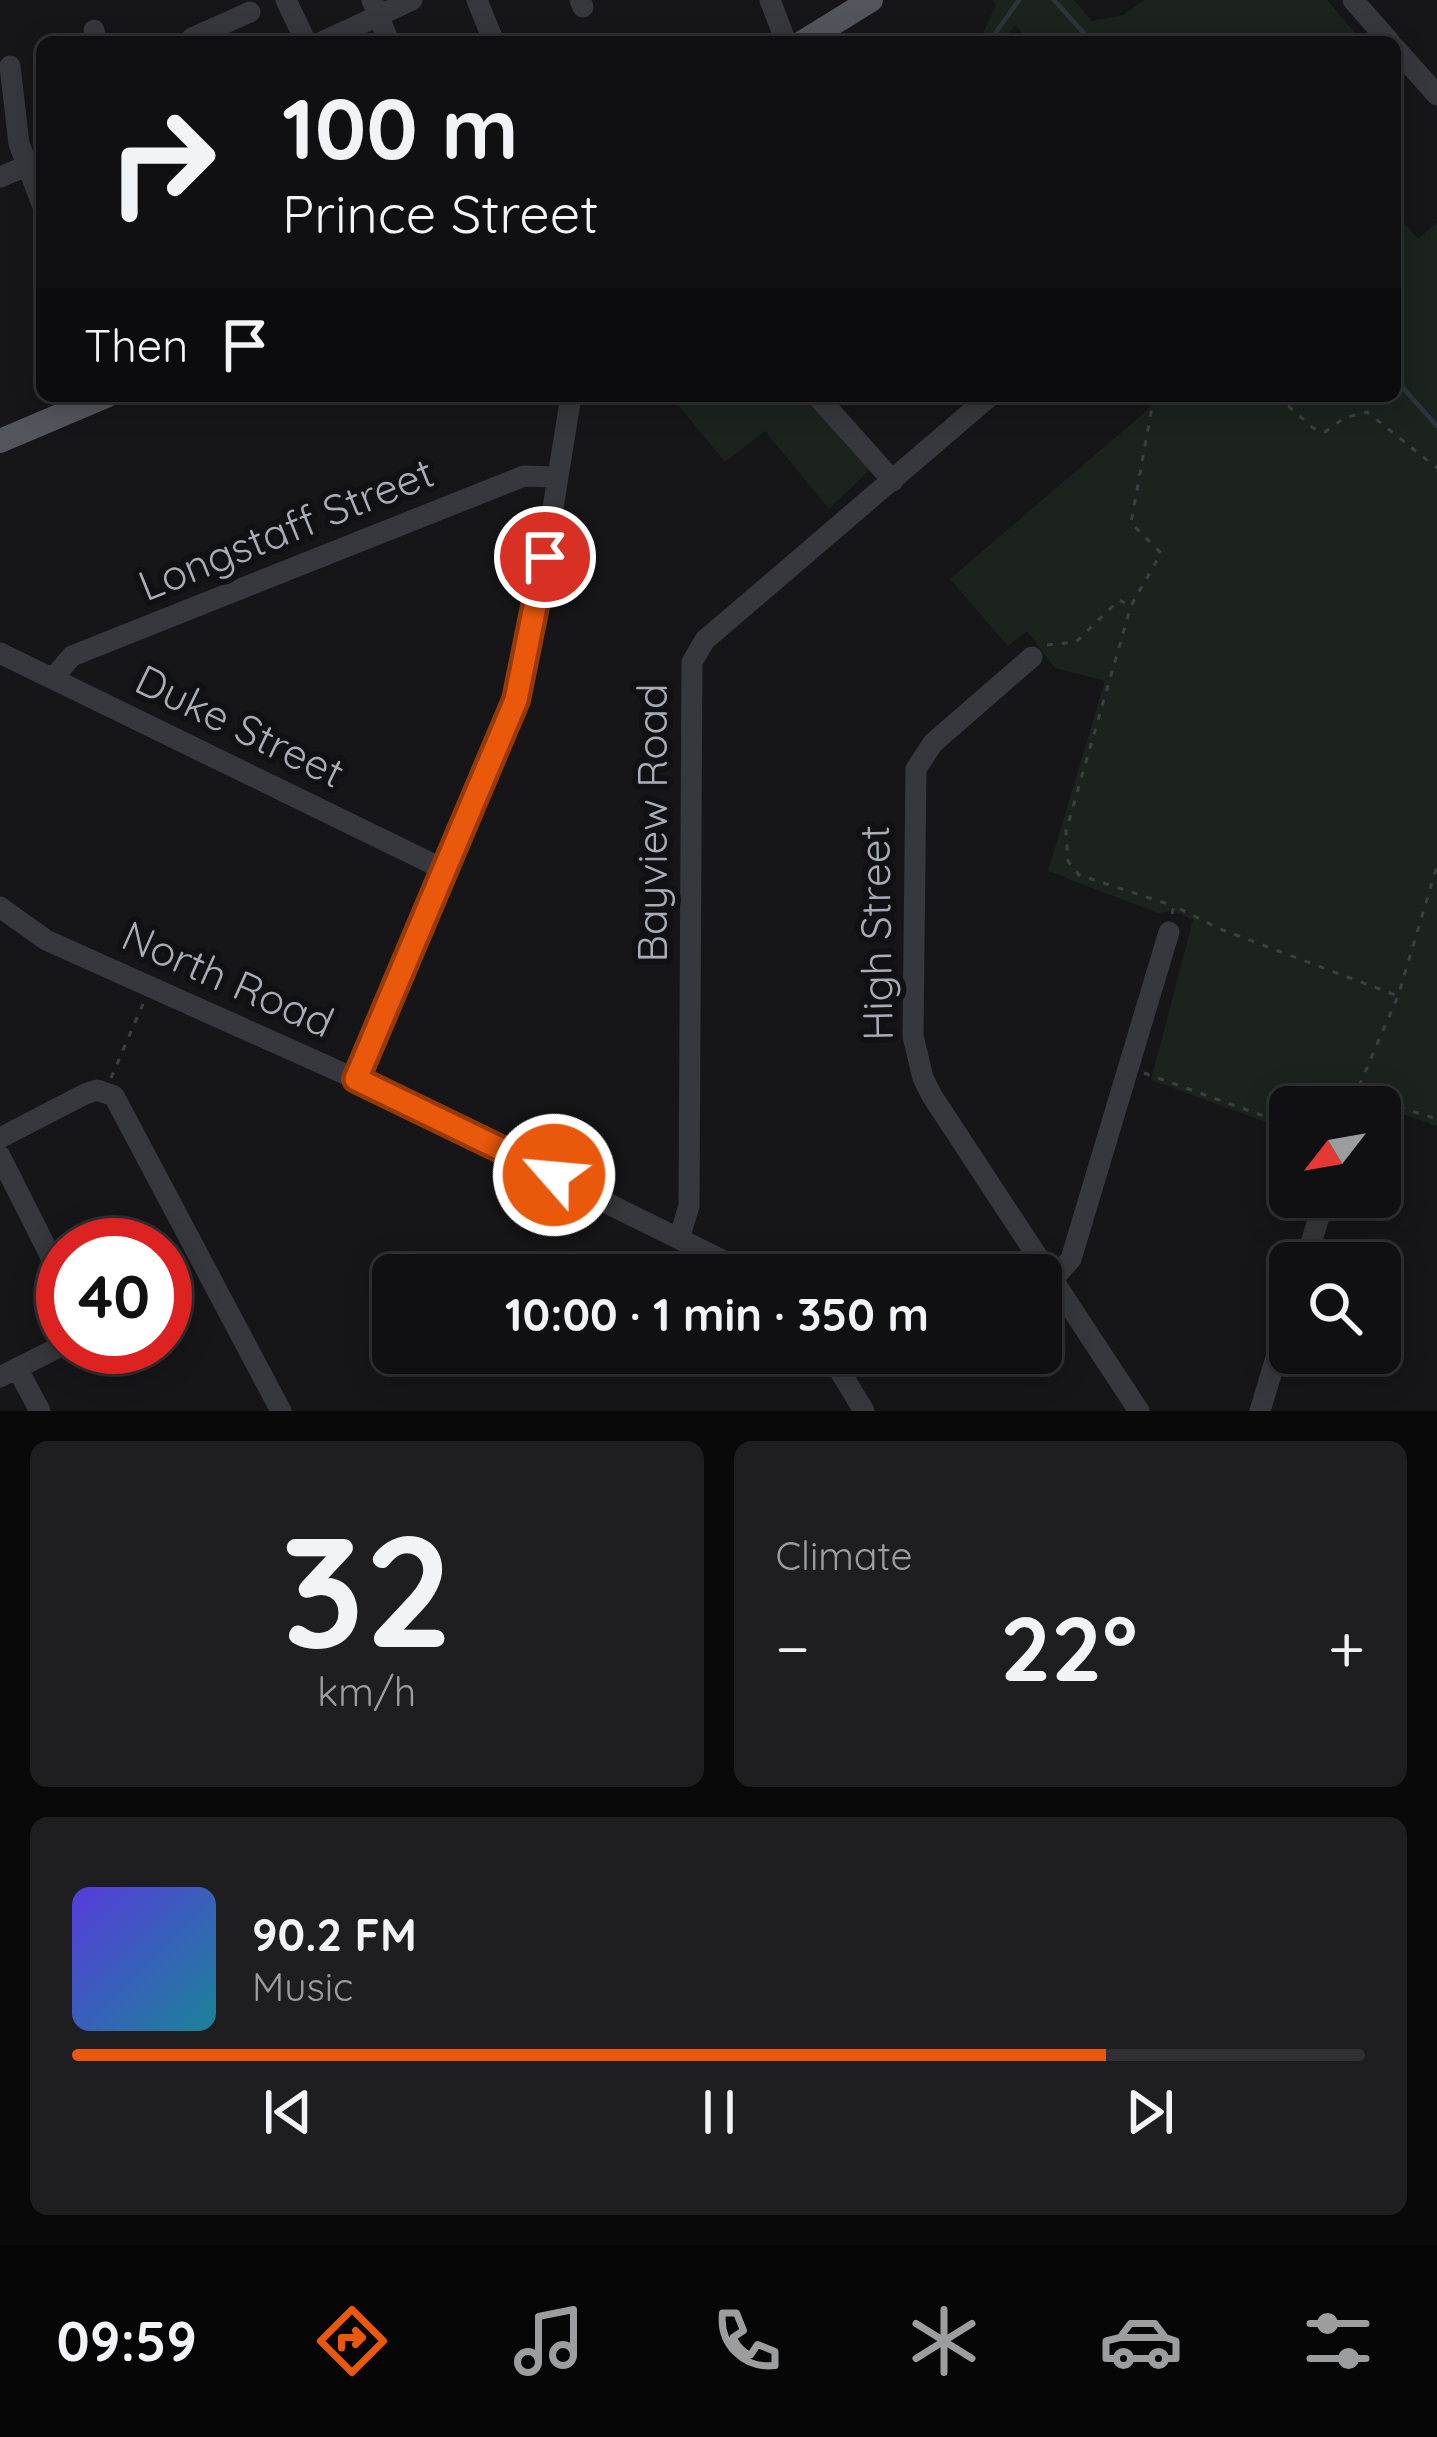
<!DOCTYPE html>
<html lang="en">
<head>
<meta charset="utf-8">
<style>
	body { margin:0; font-family:Quicksand,sans-serif; background:#1e1e20; color:#f1f3f6; height:100vh; display:flex; flex-direction:column; font-size:45px; white-space:nowrap }
	* { box-sizing:border-box; margin:0 }
	p { font-size:39px; color:#9c9d9f }
	.icon { flex:none; width:66px; height:66px; fill:none; stroke:currentColor; stroke-width:2; stroke-linecap:round; stroke-linejoin:round }
	.map { position:relative; height:1411px; overflow:hidden }
	.panel { display:flex; flex-direction:column; gap:30px; padding:30px; background:#09090a; flex:1 }
	.panel>* { flex:none }
	.hud { position:absolute; left:36px; top:36px; width:1365px; height:366px; border-radius:18px; box-shadow:0 6px 30px #0003,0 0 0 3px #303032; background:#101012; color:#f1f3f6; overflow:hidden }
	.needle { width:78px; rotate:239deg }
	.controls { position:absolute; left:1269px; top:1086px; display:grid; gap:24px }
	.controls a { display:grid; place-items:center; width:132px; height:132px; border-radius:18px; background:#101012; box-shadow:0 6px 30px #0003,0 0 0 3px #303032; font-size:60px }
	.speed { position:absolute; left:36px; top:1218px; display:flex; gap:24px; font-size:60px; font-weight:700; text-align:center }
	.speed>* { display:grid; place-content:center; width:156px; height:156px; border-radius:50%; background:#101012; box-shadow:0 6px 30px #0003,0 0 0 3px #303032; line-height:1 }
	.speed .limit { border:18px solid #d22; background:#fff; color:#111 }
	.pin { position:absolute; display:grid; place-items:center; width:102px; height:102px; color:#fff; margin:-51px; border:6px solid #fff; border-radius:50%; box-shadow:0 3px 12px #0007 }
	.me { position:absolute; width:132px; margin:-66px; rotate:297deg; stroke-linejoin:round; filter:drop-shadow(0 0 9px #0008) }
	.turn { display:flex; align-items:center; gap:42px; height:252px; padding:0 48px; font-size:54px }
	.turn .icon { width:156px; height:156px; stroke-width:2.5 }
	.turn b { display:block; font-size:84px; line-height:102px }
	.then { display:flex; align-items:center; height:114px; padding:0 48px; background:#0003; gap:24px; font-size:45px }
	.big { font-size:90px; font-weight:700; line-height:1.1 }
	.panel .tile { flex:1; display:flex; flex-direction:column; justify-content:center; gap:18px; min-width:0; padding:0 42px; border-radius:18px; background:#1e1e20 }
	.panel .dial { align-items:center; gap:0 }
	.dial b { font-size:156px; line-height:1 }
	.song { display:flex; align-items:center; gap:36px }
	.cover { width:144px; height:144px; border-radius:18px; background:linear-gradient(135deg,hsl(250 70% 55%),hsl(190 70% 35%)) }
	.played { height:12px; border-radius:6px; background:linear-gradient(90deg,#ea580c 80%,#303032 80%) }
	.keys { display:flex; justify-content:space-around; direction:ltr }
	.heat { display:flex; justify-content:space-between; align-items:center; font-size:66px; direction:ltr }
	.panel .tiles { flex:1; display:grid; gap:30px; grid-template-columns:1fr 1fr }
	.tile:last-child { grid-column:span 2 }
	.trip { position:absolute; left:372px; top:1254px; width:690px; height:120px; border-radius:18px; background:#101012; box-shadow:0 6px 30px #0003,0 0 0 3px #303032; font-weight:700; line-height:120px; text-align:center }
	.tabs { display:flex; height:192px; justify-content:space-around; align-items:center; background:#060607; color:#9c9d9f }
	.tabs .icon { width:84px; height:84px }
	.tabs .on { color:#ea580c }
	.tabs b { font-size:54px; color:#f1f3f6 }
	.map>svg:first-child { display:block }
	.green { fill:#1c231d }
	.lines { fill:none; stroke-linecap:round; stroke-linejoin:round }
	.stream { stroke:#2c353c; stroke-width:4.5 }
	.path { stroke:#3d3f44; stroke-width:3; stroke-dasharray:6 9; stroke-linecap:butt }
	.minor { stroke:#37383d; stroke-width:21 }
	.major { stroke:#53555c; stroke-width:24 }
	.route-casing { stroke:#983908; stroke-width:30 }
	.route { stroke:#ea580c; stroke-width:21 }
	.labels { text-anchor:middle; stroke-width:12; stroke-linejoin:round; paint-order:stroke }
	.street-label { font-size:42px; fill:#a8adb8; stroke:#111113 }
</style>
</head>
<body>
<div class="map">
<svg width="1437" height="1411" viewBox="0 0 1437 1411">
	<rect width="100%" height="100%" fill="#161618"/>
	<path class="green" d="M 992,0 L 1074,0 L 1092,21 L 1124,15 L 1144,0 L 1327,0 L 1362,41 L 1031,42 L 1015,25 L 1002,42 L 979,42 L 996,5 Z
		M 1395,213 L 1418,239 L 1437,222 L 1437,1126 L 1328,1088 L 1319,1107 L 1290,1107 L 1290,1131 L 1151,1080 L 1193,920 L 1173,911 L 1158,913 L 1048,871 L 1105,681 L 1055,668 L 1027,631 L 1008,646 L 950,579 L 1152,406 L 1144,396 L 1395,396 Z
		M 636,396 L 804,396 L 869,470 L 829,509 L 765,431 L 725,462 L 675,401 Z"/>
	<g class="lines">
		<path class="stream" d="M 1054,0 L 1092,42
			M 989,42 L 1019,0
			M 1395,379 L 1437,426"/>
		<path class="path" d="M 1154,396 L 1131,523 L 1161,553 L 1131,606 L 1066,831 L 1068,861 L 1079,875 L 1174,906
			M 1277,396 L 1313,428 L 1325,432 L 1344,418 L 1367,412 L 1437,468
			M 1047,645 L 1076,642 L 1119,600 L 1131,606
			M 1172,914 L 1174,906 L 1220,929 L 1398,996
			M 1144,1073 L 1275,1120 L 1290,1119
			M 111,1078 L 143,1004
			M 1359,1086 L 1398,996 L 1437,866
			M 1370,1098 L 1437,1119
			M 1317,1107 L 1326,1086 L 1344,1090"/>
		<path class="minor" d="M 286,0 L 306,42
			M 372,0 L 389,42
			M 477,0 L 494,42
			M 580,0 L 583,7
			M 770,0 L 786,42
			M 1353,0 L 1390,42
			M 94,30 L 96,42
			M 194,42 L 192,38 L 250,12
			M 322,42 L 412,0
			M 1395,48 L 1437,95
			M 10,66 L 19,144 L 42,204
			M 0,177 L 24,167
			M 817,396 L 893,481
			M 0,653 L 445,870
			M 1032,657 L 933,743 L 916,769 L 913,1036 L 923,1078 L 932,1096 L 1139,1411
			M 53,678 L 72,656 L 524,476 L 558,477
			M 0,907 L 46,940 L 356,1079 L 752,1275
			M 356,1079 L 516,700 L 532,638 L 571,396
			M 1352,1107 L 1353,1104
			M 0,1138 L 85,1094 L 97,1090 L 114,1096 L 281,1411
			M 0,1156 L 63,1281
			M 679,1239 L 689,1206 L 692,662 L 705,640 L 990,396
			M 1305,1263 L 1325,1197
			M 1052,1280 L 1071,1259 L 1169,932
			M 829,1353 L 864,1411
			M 17,1368 L 40,1411
			M 0,1377 L 63,1345
			M 1260,1411 L 1290,1311"/>
		<path class="major" d="M 803,42 L 871,0
			M 0,441 L 106,396"/>
	</g>
	<g class="lines">
		<defs>
			<path id="route" d="M 545,557 L 516,700 L 356,1079 L 554,1175"/>
		</defs>
		<use href="#route" class="route-casing"/>
		<use href="#route" class="route"/>
	</g>
	<g class="labels">
		<g class="street-label">
			<text transform="translate(286 529) rotate(-22)" y="15">Longstaff Street</text>
			<text transform="translate(240 726) rotate(26)" y="15">Duke Street</text>
			<text transform="translate(652 823) rotate(-90)" y="15">Bayview Road</text>
			<text transform="translate(876 933) rotate(-91)" y="15">High Street</text>
			<text transform="translate(228 979) rotate(24)" y="15">North Road</text>
		</g>
	</g>
</svg>
<div class="controls">
<a><svg class="needle" viewBox="-14 -14 28 28"><path d="M0-13l5 13h-10z" fill="#e53935"/><path d="M0 13l5-13h-10z" fill="#9c9d9f"/></svg></a>
<a><svg class="icon" aria-label="search" viewBox="0 0 24 24"><circle cx="10" cy="10" r="6"/><path d="M15 15l6 6"/></svg></a>
</div>
<div class="speed"><div class="limit">40</div></div>
<div class="pin" style="left:545px;top:557px;background:#d93025"><svg class="icon" aria-label="arrive" viewBox="0 0 24 24"><path d="M6 21V4h12l-3 4 3 4H6"/></svg></div>
<svg class="me" style="left:554px;top:1175px" viewBox="-20 -20 40 40"><circle r="17" fill="#ea580c" stroke="#fff" stroke-width="3"/><path d="M0-11L8 9 0 5-8 9z" fill="#fff"/></svg>
<div class="trip">10:00 · 1 min · 350 m</div>
<div class="hud">
<div class="turn"><svg class="icon" aria-label="right" viewBox="0 0 24 24"><path d="M7 20v-9h11M14 6l5 5-5 5"/></svg><div><b>100 m</b>Prince Street</div></div>
<div class="then">Then<svg class="icon" aria-label="arrive" viewBox="0 0 24 24"><path d="M6 21V4h12l-3 4 3 4H6"/></svg></div>
</div>
</div>
<section class="panel">
<div class="tiles">
<div class="tile dial"><b>32</b><p>km/h</p></div>
<div class="tile"><p>Climate</p>
<div class="heat"><a>−</a><b class="big">22°</b><a>+</a></div>
</div>
<div class="tile">
<div class="song"><i class="cover"></i><div><b>90.2 FM</b><p>Music</p></div></div>
<div class="played"></div>
<div class="keys"><svg class="icon" aria-label="previous" viewBox="0 0 24 24"><path d="M18 5L8 12l10 7zM5 5v14"/></svg><svg class="icon" aria-label="pause" viewBox="0 0 24 24"><path d="M8 5v14M16 5v14"/></svg><svg class="icon" aria-label="next" viewBox="0 0 24 24"><path d="M6 5l10 7-10 7zM19 5v14"/></svg></div>
</div>
</div>
</section>
<nav class="tabs">
<b>09:59</b>
<svg class="icon on" aria-label="directions" viewBox="0 0 24 24"><path d="M12 3l9 9-9 9-9-9zM9 14v-3h6M13 9l2 2-2 2"/></svg>
<svg class="icon" aria-label="music" viewBox="0 0 24 24"><path d="M9 18V5l10-2v13"/><circle cx="6" cy="18" r="3"/><circle cx="16" cy="16" r="3"/></svg>
<svg class="icon" aria-label="phone" viewBox="0 0 24 24"><path d="M5 4h4l2 5-3 2q2 4 5 5l2-3 5 2v4C11 20 4 13 5 4z"/></svg>
<svg class="icon" aria-label="climate" viewBox="0 0 24 24"><path d="M12 3v18M4 7l16 10M4 17L20 7"/></svg>
<svg class="icon" aria-label="car" viewBox="0 0 24 24"><path d="M5 17H2v-5l4-1 3-4h7l3 4 3 1v5h-3M9 17h6M6 11h13"/><circle cx="7" cy="17" r="2"/><circle cx="17" cy="17" r="2"/></svg>
<svg class="icon" aria-label="filters" viewBox="0 0 24 24"><path d="M4 7h16M4 17h16"/><circle cx="9" cy="7" r="2"/><circle cx="15" cy="17" r="2"/></svg>
</nav>
</body>
</html>
